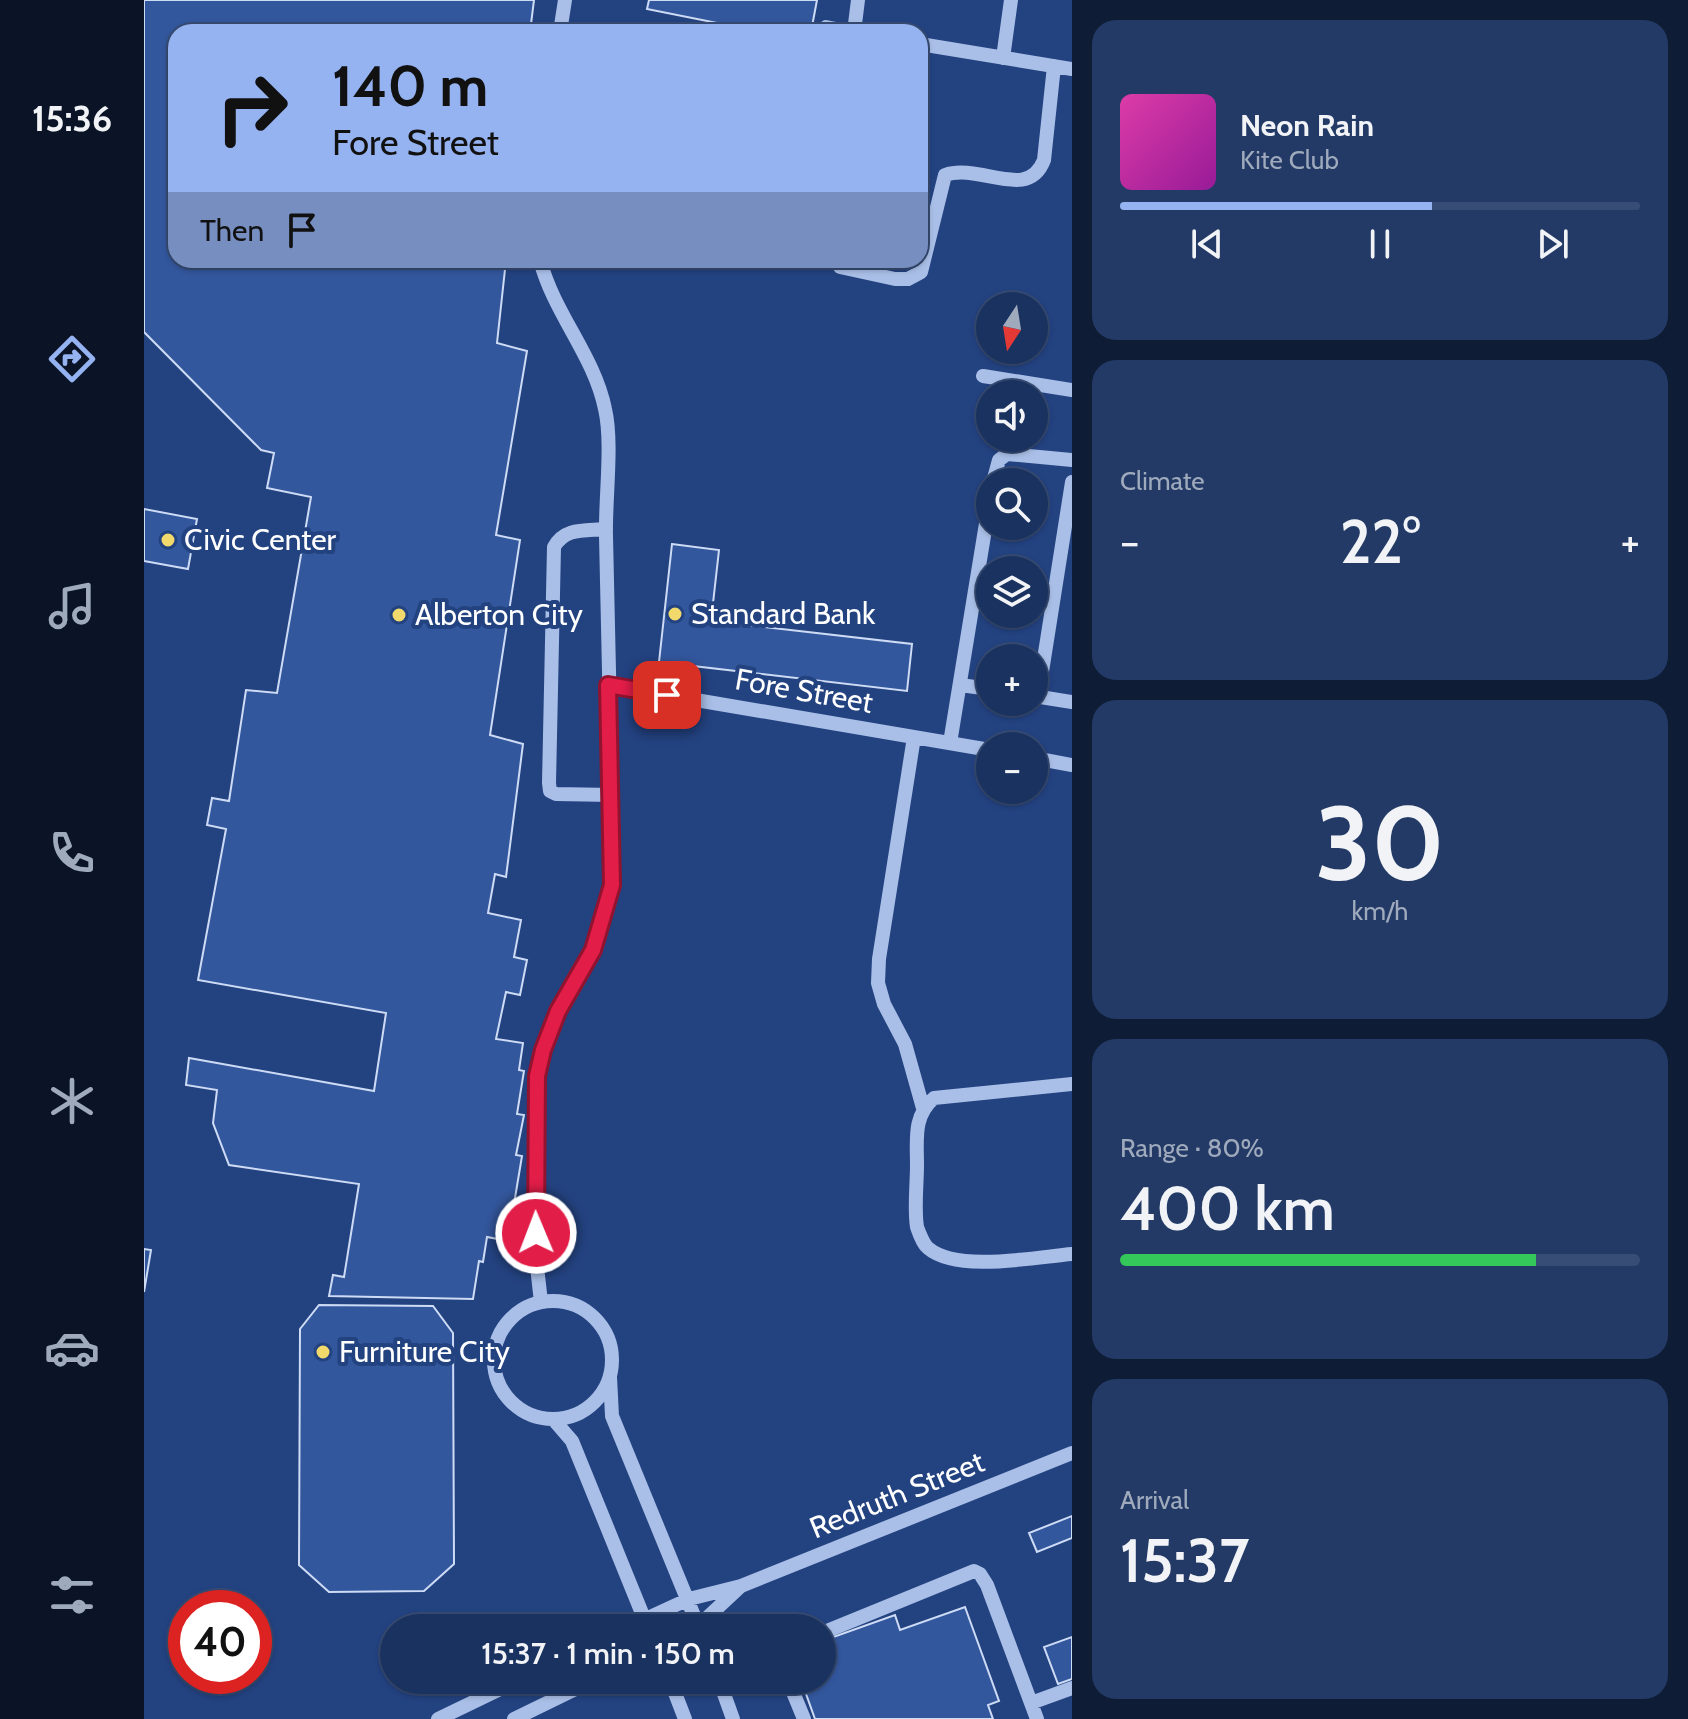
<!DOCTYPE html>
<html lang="en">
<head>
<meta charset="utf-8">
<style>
	body { margin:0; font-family:Cabin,sans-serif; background:#233a66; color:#f1f3f6; height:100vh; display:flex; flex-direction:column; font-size:30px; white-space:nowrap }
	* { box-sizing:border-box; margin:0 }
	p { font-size:26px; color:#9faabd }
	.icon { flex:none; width:44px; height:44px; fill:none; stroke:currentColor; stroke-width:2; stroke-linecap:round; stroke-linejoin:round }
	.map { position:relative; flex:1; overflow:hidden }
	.sheet { display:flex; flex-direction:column; gap:20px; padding:20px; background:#0e1c35; width:616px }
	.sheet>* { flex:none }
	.banner { position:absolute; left:24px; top:24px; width:760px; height:244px; border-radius:24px; box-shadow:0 2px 6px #0004,0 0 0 2px #384d75; background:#95b2f1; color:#111; overflow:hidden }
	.needle { width:52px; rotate:192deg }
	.tools { position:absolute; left:832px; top:292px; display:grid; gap:16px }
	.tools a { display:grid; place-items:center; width:72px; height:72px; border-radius:50%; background:#1a3260; box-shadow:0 2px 6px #0004,0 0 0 2px #384d75; font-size:40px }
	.speed { position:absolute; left:24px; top:1590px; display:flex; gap:16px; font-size:40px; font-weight:700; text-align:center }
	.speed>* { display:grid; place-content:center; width:104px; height:104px; border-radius:50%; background:#1a3260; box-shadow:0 2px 6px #0004,0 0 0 2px #384d75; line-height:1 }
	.speed .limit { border:12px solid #d22; background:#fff; color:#111 }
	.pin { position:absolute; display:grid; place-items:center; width:68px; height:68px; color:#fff; margin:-34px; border-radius:16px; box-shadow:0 4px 12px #0006 }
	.me { position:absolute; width:88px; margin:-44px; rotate:359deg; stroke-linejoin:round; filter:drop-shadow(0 0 6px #0008) }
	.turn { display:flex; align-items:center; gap:28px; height:168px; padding:0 32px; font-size:36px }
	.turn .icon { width:104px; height:104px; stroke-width:2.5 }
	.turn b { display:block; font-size:56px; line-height:68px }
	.then { display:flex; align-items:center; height:76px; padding:0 32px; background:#0003; gap:16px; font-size:30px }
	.big { font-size:60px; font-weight:600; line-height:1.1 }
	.sheet .tile { flex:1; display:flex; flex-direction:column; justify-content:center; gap:12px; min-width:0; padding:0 28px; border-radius:24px; background:#233a66 }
	.sheet .dial { align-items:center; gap:0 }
	.dial b { font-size:104px; line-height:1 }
	.song { display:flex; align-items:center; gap:24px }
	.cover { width:96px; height:96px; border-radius:12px; background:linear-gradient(135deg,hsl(320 70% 55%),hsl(300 70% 35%)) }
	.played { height:8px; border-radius:4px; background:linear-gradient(90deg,#95b2f1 60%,#384d75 60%) }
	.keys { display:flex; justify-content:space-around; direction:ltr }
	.heat { display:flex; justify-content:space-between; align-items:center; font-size:44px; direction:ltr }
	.charge { height:12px; border-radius:6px; background:linear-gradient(90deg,#34c759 80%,#384d75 0) }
	.trip { position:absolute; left:236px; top:1614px; width:456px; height:80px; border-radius:40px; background:#1a3260; box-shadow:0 2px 6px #0004,0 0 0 2px #384d75; font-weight:600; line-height:80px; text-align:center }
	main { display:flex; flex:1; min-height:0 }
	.tabs { display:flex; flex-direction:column; width:144px; justify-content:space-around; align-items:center; background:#0a1426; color:#9faabd }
	.tabs .icon { width:56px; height:56px }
	.tabs .selected { color:#95b2f1 }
	.tabs b { font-size:36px; color:#f1f3f6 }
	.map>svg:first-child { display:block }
	.building { fill:#33579d; stroke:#cddbf5; stroke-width:2 }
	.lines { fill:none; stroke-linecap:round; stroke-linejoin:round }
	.minor { stroke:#a9bfe7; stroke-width:14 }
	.route-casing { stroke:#92132f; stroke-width:20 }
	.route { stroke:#e11d48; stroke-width:14 }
	.poi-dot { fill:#f2d96c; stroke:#234280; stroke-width:3 }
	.labels { text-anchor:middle; stroke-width:8; stroke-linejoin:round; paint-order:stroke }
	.poi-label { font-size:30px; fill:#fff; stroke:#234280; text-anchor:start }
	.street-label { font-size:30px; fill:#fff; stroke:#234280 }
</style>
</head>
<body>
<main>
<nav class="tabs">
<b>15:36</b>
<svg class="icon selected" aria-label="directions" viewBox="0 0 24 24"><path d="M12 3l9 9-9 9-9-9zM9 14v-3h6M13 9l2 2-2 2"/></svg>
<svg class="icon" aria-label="music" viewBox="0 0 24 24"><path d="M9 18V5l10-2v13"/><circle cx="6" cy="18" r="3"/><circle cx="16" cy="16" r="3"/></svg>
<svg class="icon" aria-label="phone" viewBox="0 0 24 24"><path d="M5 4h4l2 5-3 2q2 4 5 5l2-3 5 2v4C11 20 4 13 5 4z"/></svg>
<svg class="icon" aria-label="climate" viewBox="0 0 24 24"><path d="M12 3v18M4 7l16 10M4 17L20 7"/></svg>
<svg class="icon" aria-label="car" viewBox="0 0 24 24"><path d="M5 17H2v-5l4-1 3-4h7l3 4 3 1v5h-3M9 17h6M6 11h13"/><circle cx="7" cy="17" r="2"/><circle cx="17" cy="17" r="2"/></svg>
<svg class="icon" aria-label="filters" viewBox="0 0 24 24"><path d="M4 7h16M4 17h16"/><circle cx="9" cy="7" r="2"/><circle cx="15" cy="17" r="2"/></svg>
</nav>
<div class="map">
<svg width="928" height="1719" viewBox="0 0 928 1719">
	<rect width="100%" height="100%" fill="#234280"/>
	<path class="building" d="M 0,0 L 390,0 L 386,32 L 32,32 L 32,260 L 362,260 L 353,343 L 383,351 L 352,535 L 376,540 L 346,735 L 379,744 L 362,877 L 351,874 L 344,913 L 377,920 L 370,957 L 383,960 L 376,995 L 362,992 L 352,1039 L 379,1043 L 375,1070 L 380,1071 L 373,1114 L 380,1115 L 372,1155 L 378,1156 L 366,1228 L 357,1226 L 354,1239 L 343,1237 L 339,1262 L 335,1261 L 329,1299 L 185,1296 L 189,1275 L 200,1277 L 215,1184 L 85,1165 L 69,1123 L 73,1090 L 42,1085 L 45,1058 L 230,1091 L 242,1013 L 54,980 L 82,829 L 63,825 L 68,798 L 85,801 L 102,690 L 133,693 L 167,497 L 123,488 L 130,453 L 117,450 L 0,332 Z
		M 505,0 L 673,0 L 667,32 L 618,32 L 503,9 Z
		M 0,509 L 53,519 L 44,569 L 0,561 Z
		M 528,544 L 575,550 L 567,621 L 768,644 L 763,691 L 515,662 Z
		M 0,1249 L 7,1250 L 0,1292 Z
		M 175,1305 L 289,1306 L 309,1333 L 310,1564 L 280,1591 L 185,1592 L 155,1565 L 156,1329 Z
		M 928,1516 L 928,1538 L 893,1552 L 885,1533 Z
		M 821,1607 L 855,1701 L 844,1705 L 849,1719 L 671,1719 L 657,1680 L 678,1680 L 678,1641 L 751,1615 L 756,1630 Z
		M 928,1637 L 928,1679 L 914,1684 L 900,1647 Z"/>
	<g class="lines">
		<path class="minor" d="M 682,27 L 707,32
			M 416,32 L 421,0
			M 710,32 L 714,0
			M 776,44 L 928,69
			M 859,58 L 867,0
			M 396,260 C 410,314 450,355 461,409 C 469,443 461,499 462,536 C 464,641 467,746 469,852 L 468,885 L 449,950 L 414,1011 L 399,1050 L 393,1076 L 392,1258 L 397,1302
			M 696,267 L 751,279 L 764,279 L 777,272 L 801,175 C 836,163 884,202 900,160 L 910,66
			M 839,376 L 928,390
			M 849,482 L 855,460 L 863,454 L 928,460
			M 462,529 C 441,531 421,527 410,547 L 405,783 L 406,791 L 412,794 L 468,795
			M 464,685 L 846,750
			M 816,685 L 846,689
			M 890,696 L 928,702
			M 894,697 L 928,482
			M 770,737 L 735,959 L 734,983 L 740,1004 L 761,1044 L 779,1108
			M 806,743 L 846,499
			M 890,758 L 928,765
			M 928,1084 L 790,1098 C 769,1116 773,1139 773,1165 C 773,1185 770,1208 773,1227 C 775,1233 780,1245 784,1248 C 813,1273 892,1257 928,1254
			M350 1360a59 59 0 1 1 118 0a59 59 0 1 1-118 0Z
			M 466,1377 L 468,1416 L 555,1628
			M 409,1419 L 428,1441 L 504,1628
			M 482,1628 L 545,1599 L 597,1586 L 928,1453
			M 552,1628 L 597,1586
			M 678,1633 L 830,1571 L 836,1574 L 843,1585 L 893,1719
			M 526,1680 L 541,1719
			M 575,1680 L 589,1719
			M 644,1680 L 660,1719
			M 887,1703 L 928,1688
			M 294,1719 L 375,1680
			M 370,1719 L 450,1680"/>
	</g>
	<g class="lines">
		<defs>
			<path id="route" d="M 392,1233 L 393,1076 L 399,1050 L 414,1011 L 449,950 L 468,885 L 464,685 L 523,695"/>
		</defs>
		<use href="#route" class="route-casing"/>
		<use href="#route" class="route"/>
	</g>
	<g class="poi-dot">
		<circle cx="24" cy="540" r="8"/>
		<circle cx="531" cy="614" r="8"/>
		<circle cx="255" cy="615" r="8"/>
		<circle cx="179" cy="1352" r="8"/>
	</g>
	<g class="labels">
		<g class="poi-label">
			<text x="40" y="550">Civic Center</text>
			<text x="547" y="624">Standard Bank</text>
			<text x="271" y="625">Alberton City</text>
			<text x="195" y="1362">Furniture City</text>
		</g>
		<g class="street-label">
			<text transform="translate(660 691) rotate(10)" y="10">Fore Street</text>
			<text transform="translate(753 1495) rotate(-22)" y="10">Redruth Street</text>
		</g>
	</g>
</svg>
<div class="tools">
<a><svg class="needle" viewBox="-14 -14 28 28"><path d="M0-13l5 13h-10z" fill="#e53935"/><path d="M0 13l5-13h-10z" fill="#9faabd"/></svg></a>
<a><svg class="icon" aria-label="sound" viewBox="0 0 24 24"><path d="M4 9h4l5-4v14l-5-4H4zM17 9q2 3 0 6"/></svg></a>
<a><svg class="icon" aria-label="search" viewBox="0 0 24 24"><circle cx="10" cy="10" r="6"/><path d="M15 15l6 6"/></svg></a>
<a><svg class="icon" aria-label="layers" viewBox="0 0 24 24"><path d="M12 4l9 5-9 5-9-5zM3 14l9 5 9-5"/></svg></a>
<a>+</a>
<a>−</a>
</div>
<div class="speed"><div class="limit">40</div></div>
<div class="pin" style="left:523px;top:695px;background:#d93025"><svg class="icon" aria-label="arrive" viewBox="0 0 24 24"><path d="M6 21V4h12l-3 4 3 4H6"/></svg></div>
<svg class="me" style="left:392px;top:1233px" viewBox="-20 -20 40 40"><circle r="17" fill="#e11d48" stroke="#fff" stroke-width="3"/><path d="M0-11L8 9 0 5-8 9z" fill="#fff"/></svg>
<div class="trip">15:37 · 1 min · 150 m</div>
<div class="banner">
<div class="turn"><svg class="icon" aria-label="right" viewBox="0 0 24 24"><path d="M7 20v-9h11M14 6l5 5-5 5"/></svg><div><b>140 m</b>Fore Street</div></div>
<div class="then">Then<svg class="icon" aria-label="arrive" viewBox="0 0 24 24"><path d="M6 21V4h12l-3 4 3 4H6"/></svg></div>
</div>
</div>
<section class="sheet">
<div class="tile">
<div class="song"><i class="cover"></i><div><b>Neon Rain</b><p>Kite Club</p></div></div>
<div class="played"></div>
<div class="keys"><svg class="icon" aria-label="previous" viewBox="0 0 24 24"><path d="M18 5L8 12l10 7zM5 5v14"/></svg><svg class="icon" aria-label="pause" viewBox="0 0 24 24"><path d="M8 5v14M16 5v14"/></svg><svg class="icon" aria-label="next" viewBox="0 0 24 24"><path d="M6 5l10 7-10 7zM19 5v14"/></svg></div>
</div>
<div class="tile"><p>Climate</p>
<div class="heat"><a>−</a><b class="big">22°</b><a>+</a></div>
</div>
<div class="tile dial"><b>30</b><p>km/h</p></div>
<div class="tile"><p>Range · 80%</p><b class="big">400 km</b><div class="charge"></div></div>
<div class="tile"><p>Arrival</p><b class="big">15:37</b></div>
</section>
</main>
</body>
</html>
